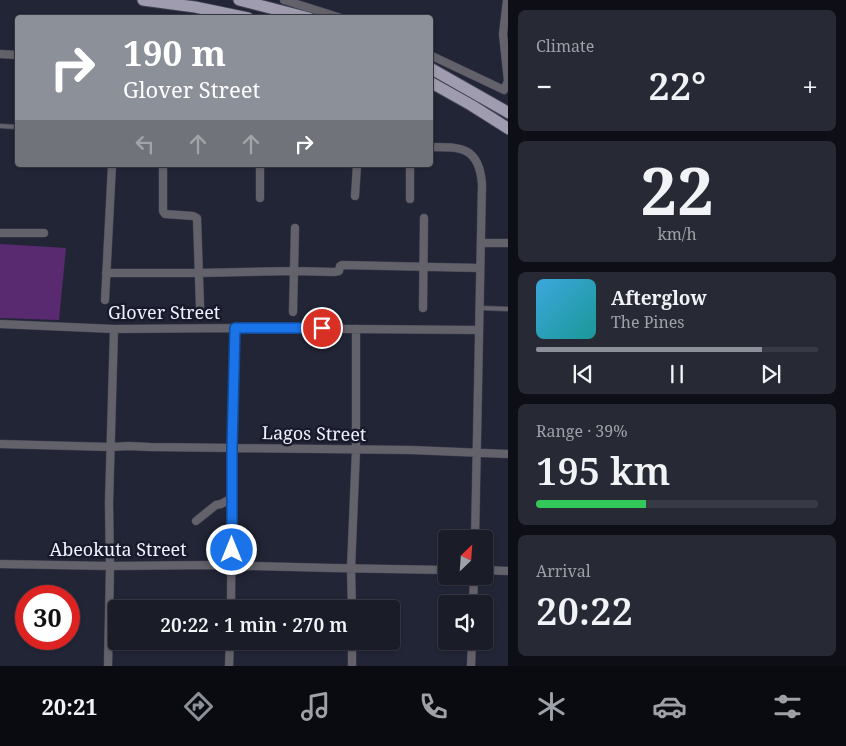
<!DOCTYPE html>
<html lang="en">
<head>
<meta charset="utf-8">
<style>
	body { margin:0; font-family:"Noto Serif",serif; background:#272934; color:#f1f3f6; height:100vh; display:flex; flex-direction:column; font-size:19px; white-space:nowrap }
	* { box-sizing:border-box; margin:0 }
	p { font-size:16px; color:#9fa1a8 }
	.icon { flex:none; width:28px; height:28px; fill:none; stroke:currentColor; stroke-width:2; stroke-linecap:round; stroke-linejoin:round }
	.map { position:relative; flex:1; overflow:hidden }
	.panel { display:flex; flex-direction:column; gap:10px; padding:10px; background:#0e0f16; width:338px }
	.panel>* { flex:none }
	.banner { position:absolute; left:15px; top:15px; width:418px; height:152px; border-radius:5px; box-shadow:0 1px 4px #0004,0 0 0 1px #383a45; background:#8c9099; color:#fff; overflow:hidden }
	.needle { width:32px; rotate:25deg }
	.buttons { position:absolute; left:438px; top:530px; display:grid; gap:10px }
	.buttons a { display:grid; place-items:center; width:55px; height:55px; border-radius:5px; background:#1a1c28; box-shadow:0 1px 4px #0004,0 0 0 1px #383a45; font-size:25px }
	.speed { position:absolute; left:15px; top:585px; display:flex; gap:10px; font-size:25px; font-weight:700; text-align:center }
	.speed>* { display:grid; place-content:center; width:65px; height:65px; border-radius:50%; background:#1a1c28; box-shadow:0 1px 4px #0004,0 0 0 1px #383a45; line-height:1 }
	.speed .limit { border:8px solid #d22; background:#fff; color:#111 }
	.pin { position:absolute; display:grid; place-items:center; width:42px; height:42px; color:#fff; margin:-21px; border:2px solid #fff; border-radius:50%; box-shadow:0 1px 5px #0007 }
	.me { position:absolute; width:55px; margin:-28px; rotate:0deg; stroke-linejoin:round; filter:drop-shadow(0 0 4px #0008) }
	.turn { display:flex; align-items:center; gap:18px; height:105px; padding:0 25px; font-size:22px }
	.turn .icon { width:65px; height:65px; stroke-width:2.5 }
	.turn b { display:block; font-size:35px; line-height:42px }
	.lanes { display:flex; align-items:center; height:48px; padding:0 25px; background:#0003; justify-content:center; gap:25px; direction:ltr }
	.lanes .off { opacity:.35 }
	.big { font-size:38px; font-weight:600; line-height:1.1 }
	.panel .tile { flex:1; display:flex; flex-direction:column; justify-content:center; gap:8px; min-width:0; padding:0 18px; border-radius:8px; background:#272934 }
	.panel .dial { align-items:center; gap:0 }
	.dial b { font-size:65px; line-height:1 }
	.song { display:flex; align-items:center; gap:15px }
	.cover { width:60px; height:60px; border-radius:8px; background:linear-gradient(135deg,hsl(200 70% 55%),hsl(180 70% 35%)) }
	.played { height:5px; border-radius:2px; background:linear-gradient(90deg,#8c9099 80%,#383a45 80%) }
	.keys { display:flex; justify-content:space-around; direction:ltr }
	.heat { display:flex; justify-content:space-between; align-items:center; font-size:28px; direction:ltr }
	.charge { height:8px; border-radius:4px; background:linear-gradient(90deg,#34c759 39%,#383a45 0) }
	.trip { position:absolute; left:108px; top:600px; width:292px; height:50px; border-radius:5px; background:#1a1c28; box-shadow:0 1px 4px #0004,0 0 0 1px #383a45; font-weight:600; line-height:50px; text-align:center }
	.dock { display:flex; height:80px; justify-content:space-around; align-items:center; background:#0a0b10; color:#9fa1a8 }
	.dock .icon { width:35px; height:35px }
	.dock .active { color:#8c9099 }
	.dock b { font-size:22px; color:#f1f3f6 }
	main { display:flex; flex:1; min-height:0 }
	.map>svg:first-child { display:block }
	.green { fill:#5a2a70 }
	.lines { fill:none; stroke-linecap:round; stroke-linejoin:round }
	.service-casing { stroke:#3f4252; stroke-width:5.5 }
	.minor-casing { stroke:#3f4252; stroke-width:9 }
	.primary-casing { stroke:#3f4252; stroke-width:13 }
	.service { stroke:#63616a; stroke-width:4 }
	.minor { stroke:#63616a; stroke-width:8 }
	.primary { stroke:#a09caf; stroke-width:11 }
	.route-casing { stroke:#114b97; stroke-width:12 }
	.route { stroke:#1a73e8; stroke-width:9 }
	.labels { text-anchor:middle; stroke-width:5; stroke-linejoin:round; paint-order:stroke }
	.street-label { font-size:18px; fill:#eff1fd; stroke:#191b2c }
</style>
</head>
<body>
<main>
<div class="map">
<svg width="509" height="666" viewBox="0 0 509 666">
	<rect width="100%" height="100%" fill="#222536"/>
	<path class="green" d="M 0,244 L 66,248 L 59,320 L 0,318 Z"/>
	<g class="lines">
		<defs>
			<path id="service" d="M 0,126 L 18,127
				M 480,308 L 509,309"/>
			<path id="minor" d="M 284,0 L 341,18
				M 0,54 L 18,55
				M 430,55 L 504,90 L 508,81 L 503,34 L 507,0
				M 430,147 C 462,147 479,147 482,184 L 475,539
				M 163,165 L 163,211 L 165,214 L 193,216 L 197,218 L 200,307
				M 355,196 L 357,165
				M 260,198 L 260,165
				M 410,199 L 410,165
				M 0,233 L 44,233
				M 481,243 L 509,243
				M 106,273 L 198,273 L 294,271 L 334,272 L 339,271 L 340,266 L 342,265 L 480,268
				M 105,300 L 112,165
				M 423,308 L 424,218
				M 293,312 L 295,228
				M 0,324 L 114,329 L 235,328 L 479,330
				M 0,444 L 111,447 L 128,446 L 150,447 L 411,450 L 509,454
				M 196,521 L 216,505 L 221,504 L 232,498
				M 0,564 L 110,566 L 212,565 L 232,567 L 253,566 L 332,568 L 446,570
				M 484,570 L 509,571
				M 473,604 L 474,576
				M 231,609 L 232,448 L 235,328
				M 352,609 L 351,568 L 356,450 L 356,329
				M 352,641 L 352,666
				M 108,666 L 110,566 L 109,503 L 114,329
				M 229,666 L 230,641
				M 471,666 L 472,641"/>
			<path id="primary" d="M 143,0 L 195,7 L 248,18
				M 239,0 L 309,18
				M 430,68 L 509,113
				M 430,82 L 471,105 L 509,129"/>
		</defs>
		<use href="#service" class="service-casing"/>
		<use href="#minor" class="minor-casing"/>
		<use href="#primary" class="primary-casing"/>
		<use href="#service" class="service"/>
		<use href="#minor" class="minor"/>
		<use href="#primary" class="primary"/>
	</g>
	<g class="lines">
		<defs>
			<path id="route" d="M 232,550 L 232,448 L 235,328 L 322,328"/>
		</defs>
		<use href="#route" class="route-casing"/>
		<use href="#route" class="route"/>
	</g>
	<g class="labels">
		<g class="street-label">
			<text x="164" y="319">Glover Street</text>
			<text transform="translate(314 434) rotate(1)" y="6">Lagos Street</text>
			<text x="118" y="556">Abeokuta Street</text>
		</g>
	</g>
</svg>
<div class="buttons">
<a><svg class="needle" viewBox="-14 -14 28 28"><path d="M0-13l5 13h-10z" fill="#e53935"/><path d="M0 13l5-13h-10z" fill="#9fa1a8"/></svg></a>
<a><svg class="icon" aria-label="sound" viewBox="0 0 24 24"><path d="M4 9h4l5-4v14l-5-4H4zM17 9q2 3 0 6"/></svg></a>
</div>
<div class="speed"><div class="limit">30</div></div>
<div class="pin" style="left:322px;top:328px;background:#d93025"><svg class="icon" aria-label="arrive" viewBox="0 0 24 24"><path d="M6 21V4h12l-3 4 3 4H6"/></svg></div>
<svg class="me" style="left:232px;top:550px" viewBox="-20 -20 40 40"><circle r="17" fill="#1a73e8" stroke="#fff" stroke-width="3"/><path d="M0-11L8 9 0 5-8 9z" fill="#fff"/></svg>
<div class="trip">20:22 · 1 min · 270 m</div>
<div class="banner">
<div class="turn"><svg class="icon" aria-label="right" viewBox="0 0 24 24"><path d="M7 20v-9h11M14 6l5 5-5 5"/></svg><div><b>190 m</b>Glover Street</div></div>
<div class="lanes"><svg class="icon off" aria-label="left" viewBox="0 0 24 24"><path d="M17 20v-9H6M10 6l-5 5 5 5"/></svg><svg class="icon off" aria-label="ahead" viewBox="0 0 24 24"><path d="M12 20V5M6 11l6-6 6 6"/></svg><svg class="icon off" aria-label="ahead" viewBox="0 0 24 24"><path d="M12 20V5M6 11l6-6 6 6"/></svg><svg class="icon" aria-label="right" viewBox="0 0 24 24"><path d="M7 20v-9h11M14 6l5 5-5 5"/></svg></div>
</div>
</div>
<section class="panel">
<div class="tile"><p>Climate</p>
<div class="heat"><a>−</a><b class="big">22°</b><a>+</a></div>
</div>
<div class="tile dial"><b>22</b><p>km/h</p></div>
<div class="tile">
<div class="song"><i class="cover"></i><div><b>Afterglow</b><p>The Pines</p></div></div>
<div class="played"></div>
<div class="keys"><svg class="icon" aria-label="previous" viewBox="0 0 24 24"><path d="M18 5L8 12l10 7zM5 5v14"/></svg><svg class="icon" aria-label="pause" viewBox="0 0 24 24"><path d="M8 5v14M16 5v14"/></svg><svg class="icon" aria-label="next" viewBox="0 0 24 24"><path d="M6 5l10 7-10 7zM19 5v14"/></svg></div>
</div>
<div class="tile"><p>Range · 39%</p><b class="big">195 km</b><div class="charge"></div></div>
<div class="tile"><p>Arrival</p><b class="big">20:22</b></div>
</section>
</main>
<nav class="dock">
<b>20:21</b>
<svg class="icon active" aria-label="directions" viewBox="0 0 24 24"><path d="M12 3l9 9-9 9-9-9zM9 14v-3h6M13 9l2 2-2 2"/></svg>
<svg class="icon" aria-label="music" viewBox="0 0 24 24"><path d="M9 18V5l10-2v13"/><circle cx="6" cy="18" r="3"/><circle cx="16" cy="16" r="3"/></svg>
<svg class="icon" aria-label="phone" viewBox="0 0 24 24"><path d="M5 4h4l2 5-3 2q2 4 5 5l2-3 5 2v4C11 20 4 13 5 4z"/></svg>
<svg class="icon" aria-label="climate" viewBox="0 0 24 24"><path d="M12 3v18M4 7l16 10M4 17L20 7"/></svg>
<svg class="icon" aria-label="car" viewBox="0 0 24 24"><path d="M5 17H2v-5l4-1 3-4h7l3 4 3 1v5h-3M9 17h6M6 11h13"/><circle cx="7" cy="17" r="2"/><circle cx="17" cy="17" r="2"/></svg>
<svg class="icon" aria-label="filters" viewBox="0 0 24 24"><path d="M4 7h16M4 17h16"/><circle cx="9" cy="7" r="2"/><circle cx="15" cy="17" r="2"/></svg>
</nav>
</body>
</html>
